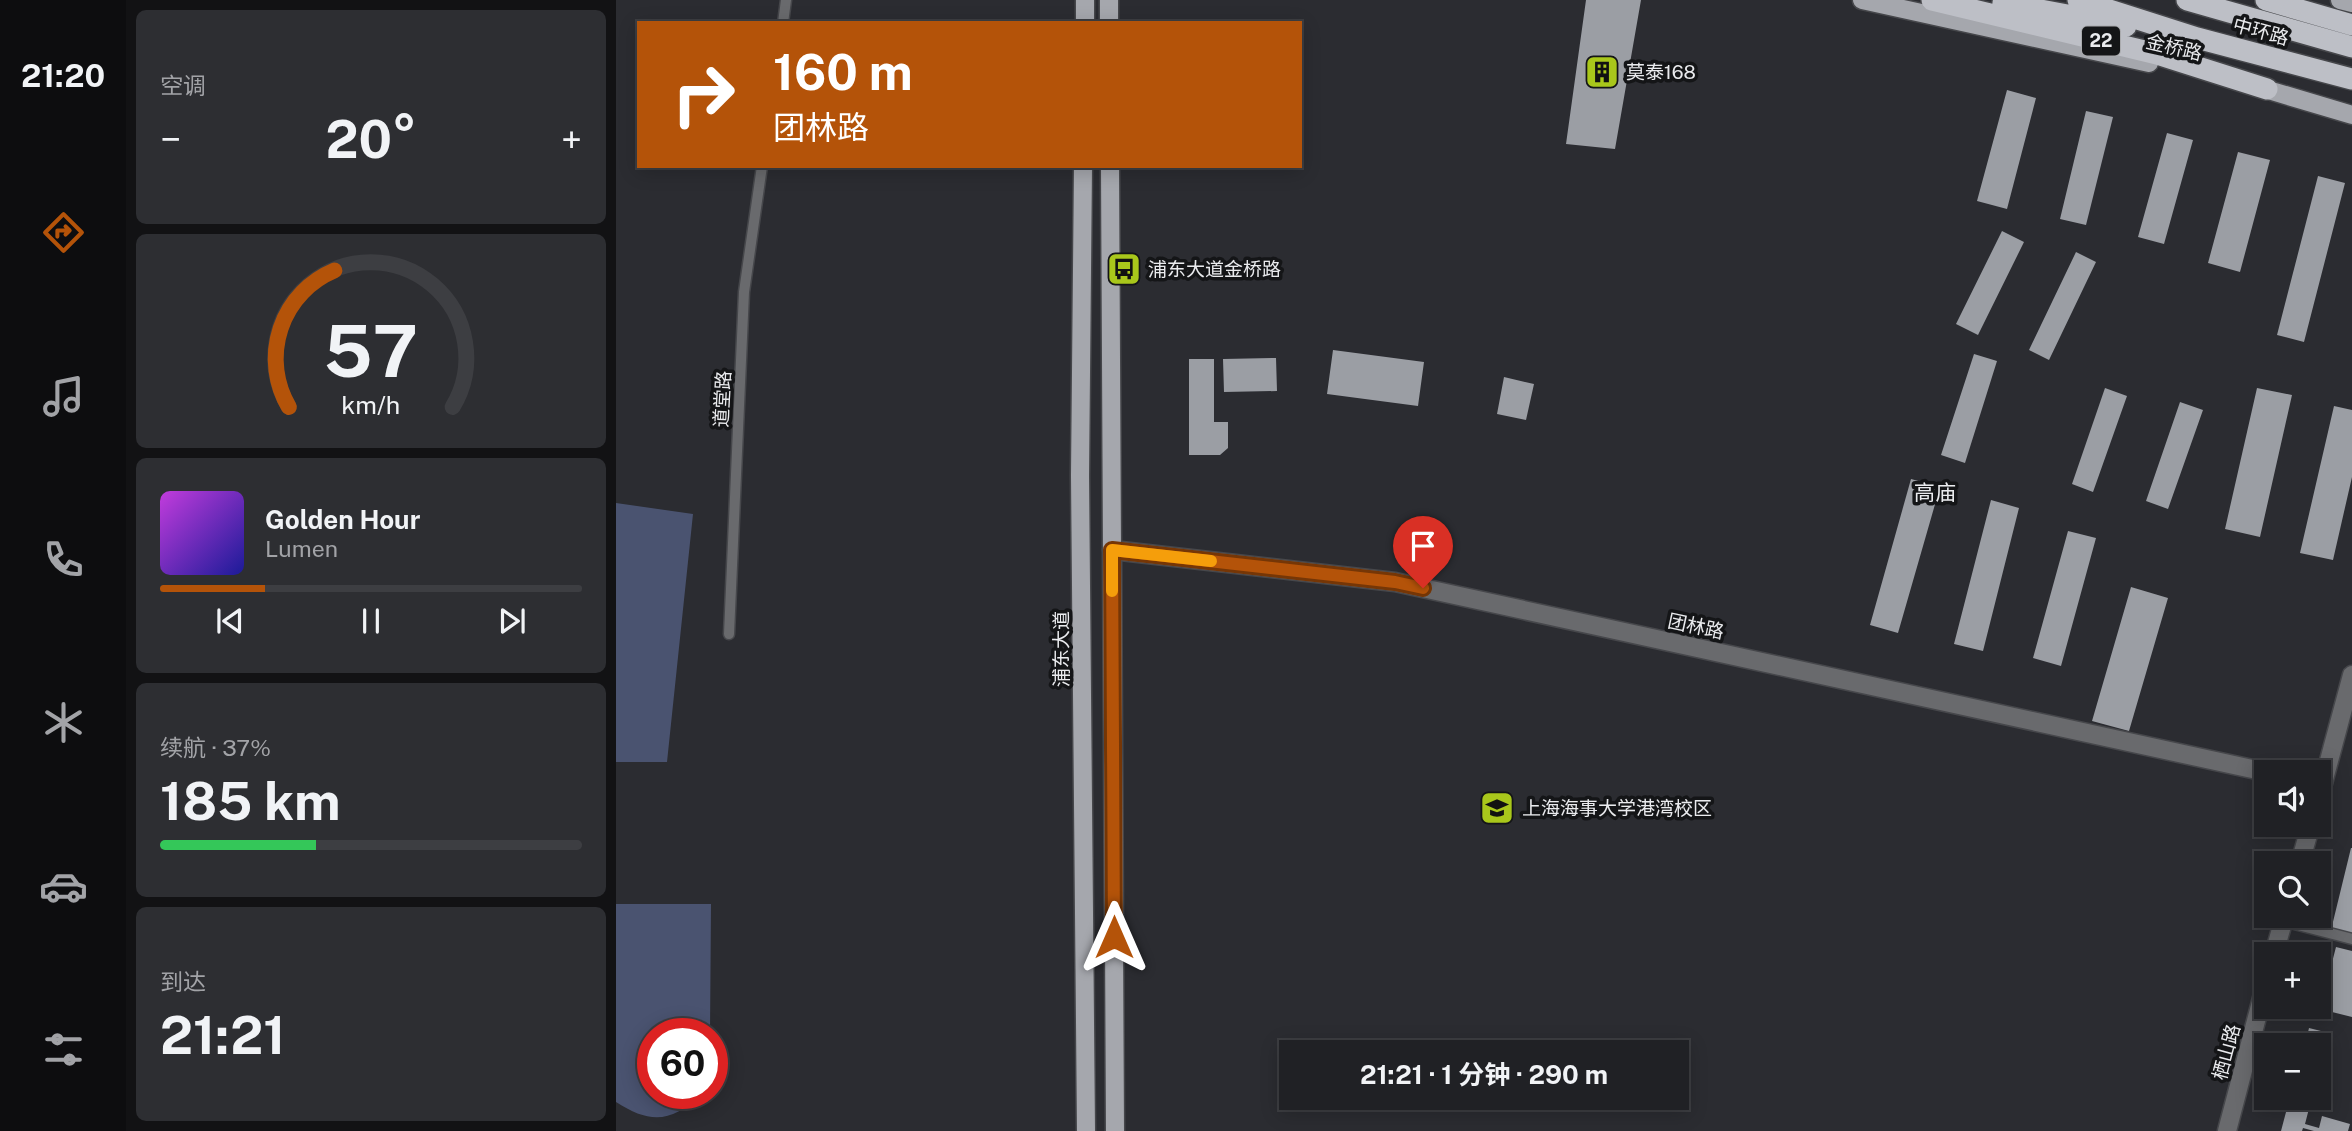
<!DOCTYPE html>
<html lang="zh">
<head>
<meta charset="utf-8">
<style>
	body { margin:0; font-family:"Public Sans","Noto Sans SC",sans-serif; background:#2d2e32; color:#f1f3f6; height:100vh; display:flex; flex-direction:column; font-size:26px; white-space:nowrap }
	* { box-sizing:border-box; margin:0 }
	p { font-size:23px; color:#a2a3a7 }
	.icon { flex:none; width:38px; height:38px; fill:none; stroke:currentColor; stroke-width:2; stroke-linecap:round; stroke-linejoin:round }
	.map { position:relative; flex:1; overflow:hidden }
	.panel { display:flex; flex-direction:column; gap:10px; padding:10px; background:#121214; width:490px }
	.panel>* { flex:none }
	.hud { position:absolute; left:21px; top:21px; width:665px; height:147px; border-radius:0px; box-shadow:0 4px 18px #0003,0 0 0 2px #3d3e42; background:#b45309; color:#fff; overflow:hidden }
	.fabs { position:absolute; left:1638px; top:760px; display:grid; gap:14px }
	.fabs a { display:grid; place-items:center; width:77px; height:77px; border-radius:0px; background:#202125; box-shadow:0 4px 18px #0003,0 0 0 2px #3d3e42; font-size:35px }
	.speed { position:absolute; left:21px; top:1018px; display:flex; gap:14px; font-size:35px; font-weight:700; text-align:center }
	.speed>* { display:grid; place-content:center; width:91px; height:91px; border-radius:50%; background:#202125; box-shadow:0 4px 18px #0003,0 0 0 2px #3d3e42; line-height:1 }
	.speed .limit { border:10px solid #d22; background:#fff; color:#111 }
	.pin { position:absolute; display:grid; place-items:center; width:60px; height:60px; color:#fff; margin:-72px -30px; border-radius:50% 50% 50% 0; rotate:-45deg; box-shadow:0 0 7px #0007 }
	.pin .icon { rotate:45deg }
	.me { position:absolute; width:77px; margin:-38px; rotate:0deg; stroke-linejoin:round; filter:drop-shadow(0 0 5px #0008) }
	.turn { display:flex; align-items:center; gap:24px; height:147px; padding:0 21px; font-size:32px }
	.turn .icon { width:91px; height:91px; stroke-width:2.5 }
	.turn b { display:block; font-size:49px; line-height:60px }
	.big { font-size:52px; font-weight:700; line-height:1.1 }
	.panel .widget { flex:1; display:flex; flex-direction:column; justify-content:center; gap:10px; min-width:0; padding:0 24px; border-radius:10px; background:#2d2e32 }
	.panel .dial { align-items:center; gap:0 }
	.dial svg { height:182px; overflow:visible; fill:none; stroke:#3d3e42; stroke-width:7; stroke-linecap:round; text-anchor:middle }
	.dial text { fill:#f1f3f6; stroke:none }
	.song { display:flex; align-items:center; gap:21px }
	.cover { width:84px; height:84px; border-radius:10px; background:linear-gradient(135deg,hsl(290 70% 55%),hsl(240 70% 35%)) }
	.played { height:7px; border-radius:4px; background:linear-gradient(90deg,#b45309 25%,#3d3e42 25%) }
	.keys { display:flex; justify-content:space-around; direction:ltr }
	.heat { display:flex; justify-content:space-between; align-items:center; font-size:38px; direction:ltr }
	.charge { height:10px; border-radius:5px; background:linear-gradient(90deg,#34c759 37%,#3d3e42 0) }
	.trip { position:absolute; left:663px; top:1040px; width:410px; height:70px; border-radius:0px; background:#202125; box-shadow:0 4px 18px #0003,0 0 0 2px #3d3e42; font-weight:700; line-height:70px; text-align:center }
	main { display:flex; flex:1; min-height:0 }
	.menu { display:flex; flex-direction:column; width:126px; justify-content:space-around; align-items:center; background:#0d0d0f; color:#a2a3a7 }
	.menu .icon { width:49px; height:49px }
	.menu .on { color:#b45309 }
	.menu b { font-size:32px; color:#f1f3f6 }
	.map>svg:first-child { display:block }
	.green { fill:#4a5370 }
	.building { fill:#9b9ea4 }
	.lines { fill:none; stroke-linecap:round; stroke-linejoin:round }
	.lane-casing { stroke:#46474b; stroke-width:13 }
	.street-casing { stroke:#46474b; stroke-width:21 }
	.primary-casing { stroke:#46474b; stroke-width:21 }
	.highway-casing { stroke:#46474b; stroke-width:24 }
	.lane { stroke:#696a6d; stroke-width:10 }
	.street { stroke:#696a6d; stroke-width:18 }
	.primary { stroke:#a5a7ad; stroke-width:18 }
	.highway { stroke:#bdbfc6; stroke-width:21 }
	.route-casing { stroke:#753606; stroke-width:18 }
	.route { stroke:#b45309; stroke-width:12 }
	.slow { stroke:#f59e0b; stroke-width:12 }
	.labels { text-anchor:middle; stroke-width:7; stroke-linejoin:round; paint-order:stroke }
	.shield { fill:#141517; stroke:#aaabae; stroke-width:2 }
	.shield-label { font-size:18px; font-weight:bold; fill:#eaebee }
	.street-label { font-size:19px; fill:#eaebee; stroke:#141517 }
	.poi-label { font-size:19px; fill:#eaebee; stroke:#141517; text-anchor:start }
	.neighbourhood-label { font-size:21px; fill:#eaebee; stroke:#141517 }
</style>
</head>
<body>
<main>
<nav class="menu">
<b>21:20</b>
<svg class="icon on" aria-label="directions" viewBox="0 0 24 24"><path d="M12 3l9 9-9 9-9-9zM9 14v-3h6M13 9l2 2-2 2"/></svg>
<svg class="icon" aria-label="music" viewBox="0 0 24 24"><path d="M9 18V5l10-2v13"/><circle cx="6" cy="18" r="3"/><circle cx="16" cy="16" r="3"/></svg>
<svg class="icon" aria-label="phone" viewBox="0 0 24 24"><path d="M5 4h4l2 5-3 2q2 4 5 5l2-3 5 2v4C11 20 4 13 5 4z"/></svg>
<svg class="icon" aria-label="climate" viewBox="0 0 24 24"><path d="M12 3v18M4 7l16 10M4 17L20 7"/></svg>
<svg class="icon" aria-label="car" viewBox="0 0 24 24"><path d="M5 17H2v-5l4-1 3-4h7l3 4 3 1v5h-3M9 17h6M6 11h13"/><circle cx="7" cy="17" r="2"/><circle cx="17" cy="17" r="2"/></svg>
<svg class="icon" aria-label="filters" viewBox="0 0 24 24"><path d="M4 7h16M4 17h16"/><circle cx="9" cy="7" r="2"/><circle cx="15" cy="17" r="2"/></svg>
</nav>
<section class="panel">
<div class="widget"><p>空调</p>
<div class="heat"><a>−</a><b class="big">20°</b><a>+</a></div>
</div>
<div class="widget dial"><svg viewBox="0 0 100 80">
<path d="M14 69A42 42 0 1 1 86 69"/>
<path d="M14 69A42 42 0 0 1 34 9" stroke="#b45309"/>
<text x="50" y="56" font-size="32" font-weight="700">57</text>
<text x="50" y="72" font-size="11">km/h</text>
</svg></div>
<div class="widget">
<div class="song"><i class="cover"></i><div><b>Golden Hour</b><p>Lumen</p></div></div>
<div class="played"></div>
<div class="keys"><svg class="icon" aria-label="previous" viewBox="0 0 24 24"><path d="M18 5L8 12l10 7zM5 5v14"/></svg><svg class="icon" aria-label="pause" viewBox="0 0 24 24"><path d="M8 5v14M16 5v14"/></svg><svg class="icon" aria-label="next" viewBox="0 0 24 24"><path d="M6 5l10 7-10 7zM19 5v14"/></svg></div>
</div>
<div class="widget"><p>续航 · 37%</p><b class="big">185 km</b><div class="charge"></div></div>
<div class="widget"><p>到达</p><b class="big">21:21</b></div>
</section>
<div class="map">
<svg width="1736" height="1131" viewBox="0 0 1736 1131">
	<rect width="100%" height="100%" fill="#2b2c31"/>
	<path class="green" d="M 0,503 L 77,514 L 51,762 L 0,762 Z
		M 0,904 L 95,904 L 94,1034 L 37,1034 L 37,1094 L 85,1094 C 56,1123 34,1124 0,1102 Z"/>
	<path class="building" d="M 970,0 L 1025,0 L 999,149 L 950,144 Z
		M 1391,90 L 1420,98 L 1391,209 L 1361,201 Z
		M 1470,111 L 1497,117 L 1470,225 L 1444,219 Z
		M 1551,133 L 1577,140 L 1548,244 L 1522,237 Z
		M 1622,152 L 1654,160 L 1624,272 L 1592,263 Z
		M 1702,176 L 1729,183 L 1688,342 L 1661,335 Z
		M 1386,231 L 1408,242 L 1362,335 L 1340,324 Z
		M 1460,252 L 1480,262 L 1433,360 L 1413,350 Z
		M 717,350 L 808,362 L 802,406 L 711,394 Z
		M 1358,354 L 1381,361 L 1349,463 L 1325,455 Z
		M 660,358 L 661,391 L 608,392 L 607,359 Z
		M 573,359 L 598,359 L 598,422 L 612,422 L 612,448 L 604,455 L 573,455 Z
		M 888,377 L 918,384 L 910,420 L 881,414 Z
		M 1489,388 L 1511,396 L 1477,492 L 1456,484 Z
		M 1641,388 L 1676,395 L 1644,537 L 1609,529 Z
		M 1564,402 L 1587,410 L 1552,509 L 1530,501 Z
		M 1718,406 L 1736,410 L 1736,477 L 1717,560 L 1684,553 Z
		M 1295,479 L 1324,487 L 1282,633 L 1254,625 Z
		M 1375,500 L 1403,508 L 1367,651 L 1338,644 Z
		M 1452,531 L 1480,538 L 1445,666 L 1417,658 Z
		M 1515,587 L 1552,598 L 1513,731 L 1476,721 Z
		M 1735,848 L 1736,848 L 1736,935 L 1715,930 Z
		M 1720,947 L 1736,951 L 1736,1017 L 1704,1009 Z
		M 1693,1028 L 1713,1033 L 1704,1068 L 1703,1045 L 1689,1045 Z
		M 1674,1097 L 1696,1097 L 1689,1124 L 1703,1128 L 1706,1116 L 1734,1124 L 1732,1131 L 1698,1131 L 1687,1128 L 1686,1131 L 1665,1131 Z"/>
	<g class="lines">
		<defs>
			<path id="lane" d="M 167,23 L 170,0
				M 113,634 L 128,292 L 146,166
				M 1667,921 L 1736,939"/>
			<path id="street" d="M 496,550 L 779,582 L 1650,772
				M 1703,798 L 1736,675
				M 1684,863 L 1695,824
				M 1658,954 L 1669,915
				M 1611,1131 L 1650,983"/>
			<path id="primary" d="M 493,0 L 493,23
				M 1246,0 L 1533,63
				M 1724,0 L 1736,3
				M 469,23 L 469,0
				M 1639,86 L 1736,115
				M 467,166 L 464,476 L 470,1131
				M 494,166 L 499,1131"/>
			<path id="highway" d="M 1316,0 L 1541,54 L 1651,89
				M 1462,0 L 1581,38 L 1736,79
				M 1571,0 L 1736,47
				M 1650,0 L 1736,25
				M 1387,3 L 1510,26"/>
		</defs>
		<use href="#lane" class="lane-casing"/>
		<use href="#street" class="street-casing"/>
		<use href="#primary" class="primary-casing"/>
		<use href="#highway" class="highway-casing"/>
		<use href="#lane" class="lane"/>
		<use href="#street" class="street"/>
		<use href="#primary" class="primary"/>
		<use href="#highway" class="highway"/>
	</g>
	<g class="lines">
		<defs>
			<path id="route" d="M 498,937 L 496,550 L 779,582 L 807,588"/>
		</defs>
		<use href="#route" class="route-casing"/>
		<use href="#route" class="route"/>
		<path class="slow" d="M 496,591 L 496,550 L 595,561"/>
	</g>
	<defs>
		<symbol id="building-square" viewBox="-11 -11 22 22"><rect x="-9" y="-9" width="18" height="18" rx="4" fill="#a9c71b" stroke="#141517"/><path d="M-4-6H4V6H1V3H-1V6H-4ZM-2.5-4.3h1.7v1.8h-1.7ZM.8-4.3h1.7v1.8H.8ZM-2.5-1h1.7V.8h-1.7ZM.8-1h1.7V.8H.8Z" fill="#111"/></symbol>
		<symbol id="bus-square" viewBox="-11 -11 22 22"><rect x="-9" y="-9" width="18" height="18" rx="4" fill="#a9c71b" stroke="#141517"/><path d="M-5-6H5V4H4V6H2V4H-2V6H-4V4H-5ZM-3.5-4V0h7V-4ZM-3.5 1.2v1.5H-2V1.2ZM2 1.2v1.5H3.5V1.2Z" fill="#111"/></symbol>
		<symbol id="school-square" viewBox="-11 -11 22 22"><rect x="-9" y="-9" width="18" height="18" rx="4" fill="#a9c71b" stroke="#141517"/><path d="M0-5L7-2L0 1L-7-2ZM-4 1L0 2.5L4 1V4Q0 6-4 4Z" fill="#111"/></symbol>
	</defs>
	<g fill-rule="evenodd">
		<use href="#building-square" x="967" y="53" width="38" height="38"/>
		<use href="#bus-square" x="489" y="250" width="38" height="38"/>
		<use href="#school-square" x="862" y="789" width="38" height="38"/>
	</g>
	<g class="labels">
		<rect class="shield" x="1466" y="26.5" width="38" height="29" rx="5"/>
		<g class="shield-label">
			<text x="1485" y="47">22</text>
		</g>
		<g class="street-label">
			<text transform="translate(1645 31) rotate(15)" y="7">中环路</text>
			<text transform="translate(1558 47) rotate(13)" y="7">金桥路</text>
			<text transform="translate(106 399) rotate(-87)" y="7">道堂路</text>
			<text transform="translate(1080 626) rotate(12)" y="7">团林路</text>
			<text transform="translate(445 649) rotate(-90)" y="7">浦东大道</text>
			<text transform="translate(1610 1052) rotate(-75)" y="7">栖山路</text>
		</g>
		<g class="poi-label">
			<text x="1010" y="79">莫泰168</text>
			<text x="532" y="276">浦东大道金桥路</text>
			<text x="906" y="815">上海海事大学港湾校区</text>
		</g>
		<g class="neighbourhood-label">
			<text x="1319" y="500">高庙</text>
		</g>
	</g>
</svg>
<div class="fabs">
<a><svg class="icon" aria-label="sound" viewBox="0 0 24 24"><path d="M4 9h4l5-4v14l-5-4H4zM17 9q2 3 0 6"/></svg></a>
<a><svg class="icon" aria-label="search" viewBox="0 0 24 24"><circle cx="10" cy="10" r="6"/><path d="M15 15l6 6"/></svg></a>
<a>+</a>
<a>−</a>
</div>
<div class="speed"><div class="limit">60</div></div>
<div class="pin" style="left:807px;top:588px;background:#d93025"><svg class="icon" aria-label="arrive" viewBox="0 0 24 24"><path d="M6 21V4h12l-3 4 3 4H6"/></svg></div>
<svg class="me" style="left:498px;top:937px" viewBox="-20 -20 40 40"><path d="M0-17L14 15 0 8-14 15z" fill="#b45309" stroke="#fff" stroke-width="4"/></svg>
<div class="trip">21:21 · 1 分钟 · 290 m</div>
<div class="hud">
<div class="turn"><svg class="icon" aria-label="right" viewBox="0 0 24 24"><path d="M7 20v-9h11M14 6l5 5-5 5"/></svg><div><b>160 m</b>团林路</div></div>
</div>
</div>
</main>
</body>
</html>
